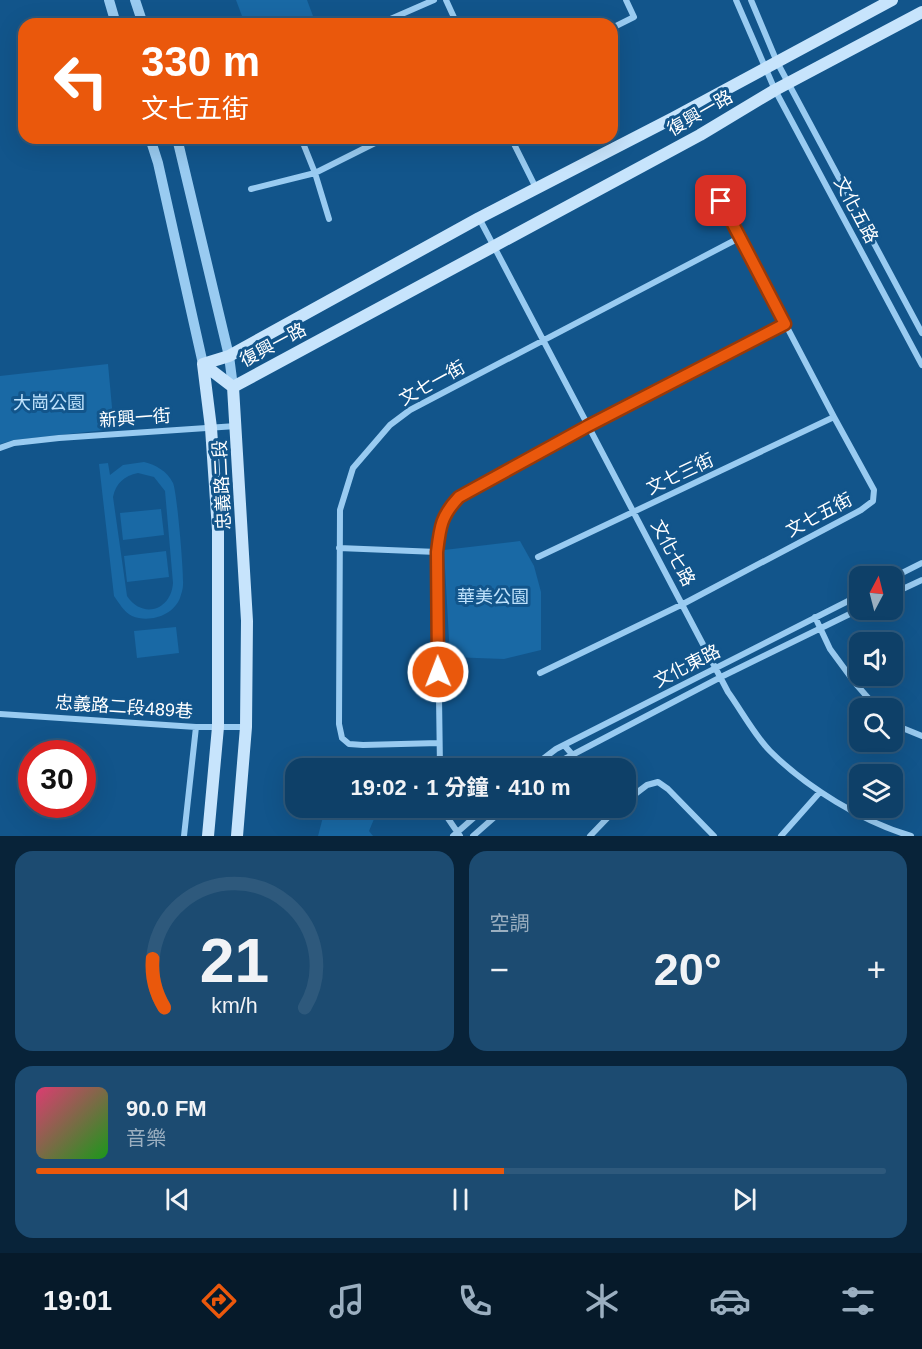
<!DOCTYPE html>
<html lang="zh-TW">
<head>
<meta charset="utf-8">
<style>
	body { margin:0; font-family:Helvetica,"Noto Sans TC",sans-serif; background:#1c4b71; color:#f1f3f6; height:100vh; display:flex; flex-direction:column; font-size:22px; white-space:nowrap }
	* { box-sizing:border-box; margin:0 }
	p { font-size:20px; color:#9bafc0 }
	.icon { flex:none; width:33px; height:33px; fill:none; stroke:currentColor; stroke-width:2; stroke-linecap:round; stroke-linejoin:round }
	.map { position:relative; height:836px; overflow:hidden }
	.side { display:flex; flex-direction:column; gap:15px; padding:15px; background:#082339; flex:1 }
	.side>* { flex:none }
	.banner { position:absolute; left:18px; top:18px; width:600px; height:126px; border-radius:18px; box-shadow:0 6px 24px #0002,0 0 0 2px #2e597c; background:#ea580c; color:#fff; overflow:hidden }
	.needle { width:39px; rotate:7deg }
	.controls { position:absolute; left:849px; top:566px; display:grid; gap:12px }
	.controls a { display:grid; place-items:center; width:54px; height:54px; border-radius:12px; background:#0e4068; box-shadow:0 6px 24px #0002,0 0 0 2px #2e597c; font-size:30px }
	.speed { position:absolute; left:18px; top:740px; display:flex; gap:12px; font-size:30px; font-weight:700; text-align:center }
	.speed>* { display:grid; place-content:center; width:78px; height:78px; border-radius:50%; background:#0e4068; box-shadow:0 6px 24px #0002,0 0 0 2px #2e597c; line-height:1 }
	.speed .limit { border:9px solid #d22; background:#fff; color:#111 }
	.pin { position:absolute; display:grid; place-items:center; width:51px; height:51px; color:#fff; margin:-26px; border-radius:12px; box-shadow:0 3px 9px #0006 }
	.me { position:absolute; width:66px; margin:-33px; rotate:359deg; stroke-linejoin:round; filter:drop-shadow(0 0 4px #0008) }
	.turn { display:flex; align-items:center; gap:21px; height:126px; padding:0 24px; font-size:27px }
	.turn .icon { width:78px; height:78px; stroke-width:2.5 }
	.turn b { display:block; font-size:42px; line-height:51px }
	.big { font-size:45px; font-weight:700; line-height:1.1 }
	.side .tile { flex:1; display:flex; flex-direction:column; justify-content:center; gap:9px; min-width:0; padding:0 21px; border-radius:18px; background:#1c4b71 }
	.side .dial { align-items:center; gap:0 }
	.dial svg { height:156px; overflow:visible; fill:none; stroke:#2e597c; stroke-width:7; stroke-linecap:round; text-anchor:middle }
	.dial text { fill:#f1f3f6; stroke:none }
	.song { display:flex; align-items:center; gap:18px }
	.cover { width:72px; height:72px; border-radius:9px; background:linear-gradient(135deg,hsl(340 70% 55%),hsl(120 70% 35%)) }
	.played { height:6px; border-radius:3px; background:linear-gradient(90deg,#ea580c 55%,#2e597c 55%) }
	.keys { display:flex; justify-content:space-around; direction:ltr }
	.heat { display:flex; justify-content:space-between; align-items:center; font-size:33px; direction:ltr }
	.side .tiles { flex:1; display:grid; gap:15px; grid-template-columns:1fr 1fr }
	.tile:last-child { grid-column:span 2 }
	.trip { position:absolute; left:285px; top:758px; width:351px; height:60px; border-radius:18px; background:#0e4068; box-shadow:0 6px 24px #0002,0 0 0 2px #2e597c; font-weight:700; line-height:60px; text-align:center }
	.dock { display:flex; height:96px; justify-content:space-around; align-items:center; background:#061a2a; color:#9bafc0 }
	.dock .icon { width:42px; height:42px }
	.dock .active { color:#ea580c }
	.dock b { font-size:27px; color:#f1f3f6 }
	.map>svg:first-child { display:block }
	.green { fill:#1969a5; fill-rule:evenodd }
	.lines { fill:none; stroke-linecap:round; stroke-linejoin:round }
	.minor { stroke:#99cbf1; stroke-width:6 }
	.tertiary { stroke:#99cbf1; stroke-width:10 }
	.secondary { stroke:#c7e4fc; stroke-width:12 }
	.route-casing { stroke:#983908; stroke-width:15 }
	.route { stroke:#ea580c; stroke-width:10 }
	.labels { text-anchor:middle; stroke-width:6; stroke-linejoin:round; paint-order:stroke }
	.street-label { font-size:18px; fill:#fff; stroke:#12558b }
	.park-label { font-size:18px; fill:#bfe2fc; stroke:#12558b }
</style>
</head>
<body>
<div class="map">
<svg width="922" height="836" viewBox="0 0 922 836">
	<rect width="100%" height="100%" fill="#12558b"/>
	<path class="green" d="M 236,0 L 307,0 L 316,24 L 245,24 Z
		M 108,364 L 114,429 L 14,440 L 0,444 L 0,376 Z
		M 144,462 C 156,465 167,471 173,483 C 177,492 184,574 183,585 C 183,589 181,595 180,598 C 173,616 149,623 132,616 C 124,612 119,603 114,596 L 99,464 L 108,463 L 110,475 L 123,465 ZM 138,473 L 154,477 L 165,491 L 173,583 C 171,611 142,619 127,596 L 113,497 C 116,483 124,476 138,473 Z
		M 161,509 L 164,535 L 123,540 L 120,513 Z
		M 520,541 L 534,566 L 541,592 L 541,650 L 504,659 L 450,657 L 444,550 Z
		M 166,551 L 169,577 L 127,582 L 124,556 Z
		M 176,627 L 179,653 L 137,658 L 134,631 Z
		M 357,807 L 374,819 L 369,831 L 373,836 L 318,836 L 323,817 Z"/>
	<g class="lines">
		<path class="minor" d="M 446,0 L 457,24
			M 736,0 L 775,90 L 922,365
			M 751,0 L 777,62 L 922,333
			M 379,24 L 434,0
			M 612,28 L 634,17 L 626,0
			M 301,138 L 315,173 L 329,219
			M 511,138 L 536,188
			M 251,189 L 315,173 L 385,138
			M 479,218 L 728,692 C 741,710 755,736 770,751 C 806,787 863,822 911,836
			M 0,448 L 14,443 L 59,438 L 236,426
			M 339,548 L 437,552
			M 538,557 L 834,417
			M 892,578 L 922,563
			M 892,594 L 922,580
			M 815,617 L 830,649 L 855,683 L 877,708
			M 540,673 L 683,604 L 861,510 L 873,501 L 874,490 L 834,417 L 721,201
			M 0,714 L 196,727 L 246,727
			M 892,721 L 900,727 L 922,736
			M 439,743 L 363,745 L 349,744 L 342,738 L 339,724 L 340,510 L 353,468 L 390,425 L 410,410 L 741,237
			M 564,745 L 584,768
			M 440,768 L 437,552 C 440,527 441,516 459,497 L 588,426 L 785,324
			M 531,768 L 556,749 L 860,595
			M 550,768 L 555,764 L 721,677 L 860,609
			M 626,801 L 647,785 L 658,782 L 668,789 L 714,836
			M 444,807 L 445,814 L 460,836
			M 184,836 L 196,727
			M 453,836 L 486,807
			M 473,836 L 506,807
			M 590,836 L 618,807
			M 781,836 L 820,792"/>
		<path class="tertiary" d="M 109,0 L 116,24
			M 135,0 L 143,24
			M 150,138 L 158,163 L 203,364
			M 177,138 L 229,356 L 233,387"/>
		<path class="secondary" d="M 203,364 L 229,356 L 479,218 L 673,118 L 892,0
			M 203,364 L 211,428 L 218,530 L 218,727 L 208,836
			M 203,364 L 233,387
			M 233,387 L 700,135 L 775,90 L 922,12
			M 233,387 L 247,621 L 246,727 L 237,836"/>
	</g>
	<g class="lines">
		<defs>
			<path id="route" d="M 438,672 L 437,552 C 440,527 441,516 459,497 L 588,426 L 785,324 L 721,201"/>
		</defs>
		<use href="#route" class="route-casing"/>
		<use href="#route" class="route"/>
	</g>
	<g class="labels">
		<g class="street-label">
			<text transform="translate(700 113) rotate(-30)" y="6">復興一路</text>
			<text transform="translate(856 210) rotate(62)" y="6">文化五路</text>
			<text transform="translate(273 345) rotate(-28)" y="6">復興一路</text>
			<text transform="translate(432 383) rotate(-29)" y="6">文七一街</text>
			<text transform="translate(135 418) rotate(-4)" y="6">新興一街</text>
			<text transform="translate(680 474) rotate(-25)" y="6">文七三街</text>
			<text transform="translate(222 485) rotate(-93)" y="6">忠義路二段</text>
			<text transform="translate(819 515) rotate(-28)" y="6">文七五街</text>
			<text transform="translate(673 553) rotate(62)" y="6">文化七路</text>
			<text transform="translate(687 666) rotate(-27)" y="6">文化東路</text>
			<text transform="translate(124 707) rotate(4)" y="6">忠義路二段489巷</text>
		</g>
		<g class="park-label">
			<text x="49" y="409">大崗公園</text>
			<text x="493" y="603">華美公園</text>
		</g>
	</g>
</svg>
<div class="controls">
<a><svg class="needle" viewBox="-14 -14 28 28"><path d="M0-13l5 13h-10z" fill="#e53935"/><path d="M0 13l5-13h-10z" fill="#9bafc0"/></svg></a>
<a><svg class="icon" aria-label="sound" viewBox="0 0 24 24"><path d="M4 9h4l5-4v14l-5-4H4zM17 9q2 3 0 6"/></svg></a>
<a><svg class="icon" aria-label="search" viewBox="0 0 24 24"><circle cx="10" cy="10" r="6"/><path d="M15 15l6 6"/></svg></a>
<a><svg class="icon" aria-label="layers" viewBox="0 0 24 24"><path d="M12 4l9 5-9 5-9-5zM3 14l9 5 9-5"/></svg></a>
</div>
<div class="speed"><div class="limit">30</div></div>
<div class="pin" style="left:721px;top:201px;background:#d93025"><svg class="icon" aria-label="arrive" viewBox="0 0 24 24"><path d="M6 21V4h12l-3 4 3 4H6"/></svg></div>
<svg class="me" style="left:438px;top:672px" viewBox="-20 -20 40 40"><circle r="17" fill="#ea580c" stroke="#fff" stroke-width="3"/><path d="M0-11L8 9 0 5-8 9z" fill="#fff"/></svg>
<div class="trip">19:02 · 1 分鐘 · 410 m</div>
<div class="banner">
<div class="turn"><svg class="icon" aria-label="left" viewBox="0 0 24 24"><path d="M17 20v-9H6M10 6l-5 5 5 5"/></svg><div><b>330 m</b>文七五街</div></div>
</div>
</div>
<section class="side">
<div class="tiles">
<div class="tile dial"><svg viewBox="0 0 100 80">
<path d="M14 69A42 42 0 1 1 86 69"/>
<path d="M14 69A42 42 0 0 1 8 44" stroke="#ea580c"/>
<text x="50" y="56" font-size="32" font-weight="700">21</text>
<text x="50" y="72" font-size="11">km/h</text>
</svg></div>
<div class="tile"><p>空調</p>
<div class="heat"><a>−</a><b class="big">20°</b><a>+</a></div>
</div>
<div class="tile">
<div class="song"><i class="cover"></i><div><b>90.0 FM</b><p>音樂</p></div></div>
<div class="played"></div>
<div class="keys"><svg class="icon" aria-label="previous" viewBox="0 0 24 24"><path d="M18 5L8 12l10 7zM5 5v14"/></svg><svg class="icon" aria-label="pause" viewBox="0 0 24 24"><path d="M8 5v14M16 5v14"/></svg><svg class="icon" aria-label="next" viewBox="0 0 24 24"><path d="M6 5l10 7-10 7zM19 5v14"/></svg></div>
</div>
</div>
</section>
<nav class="dock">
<b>19:01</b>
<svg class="icon active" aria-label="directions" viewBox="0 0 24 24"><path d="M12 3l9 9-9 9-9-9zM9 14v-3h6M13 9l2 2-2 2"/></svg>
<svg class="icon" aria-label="music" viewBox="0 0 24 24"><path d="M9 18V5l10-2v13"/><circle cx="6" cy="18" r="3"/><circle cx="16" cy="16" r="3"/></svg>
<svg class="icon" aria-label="phone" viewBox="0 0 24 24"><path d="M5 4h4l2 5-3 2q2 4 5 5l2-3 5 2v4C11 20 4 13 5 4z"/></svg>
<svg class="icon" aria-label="climate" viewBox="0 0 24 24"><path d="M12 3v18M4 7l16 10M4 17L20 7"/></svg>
<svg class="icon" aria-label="car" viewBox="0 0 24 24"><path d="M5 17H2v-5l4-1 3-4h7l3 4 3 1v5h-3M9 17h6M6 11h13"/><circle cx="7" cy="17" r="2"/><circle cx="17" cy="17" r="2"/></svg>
<svg class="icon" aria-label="filters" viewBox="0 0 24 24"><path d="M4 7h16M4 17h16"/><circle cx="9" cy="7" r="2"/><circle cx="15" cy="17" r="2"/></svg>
</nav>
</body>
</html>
